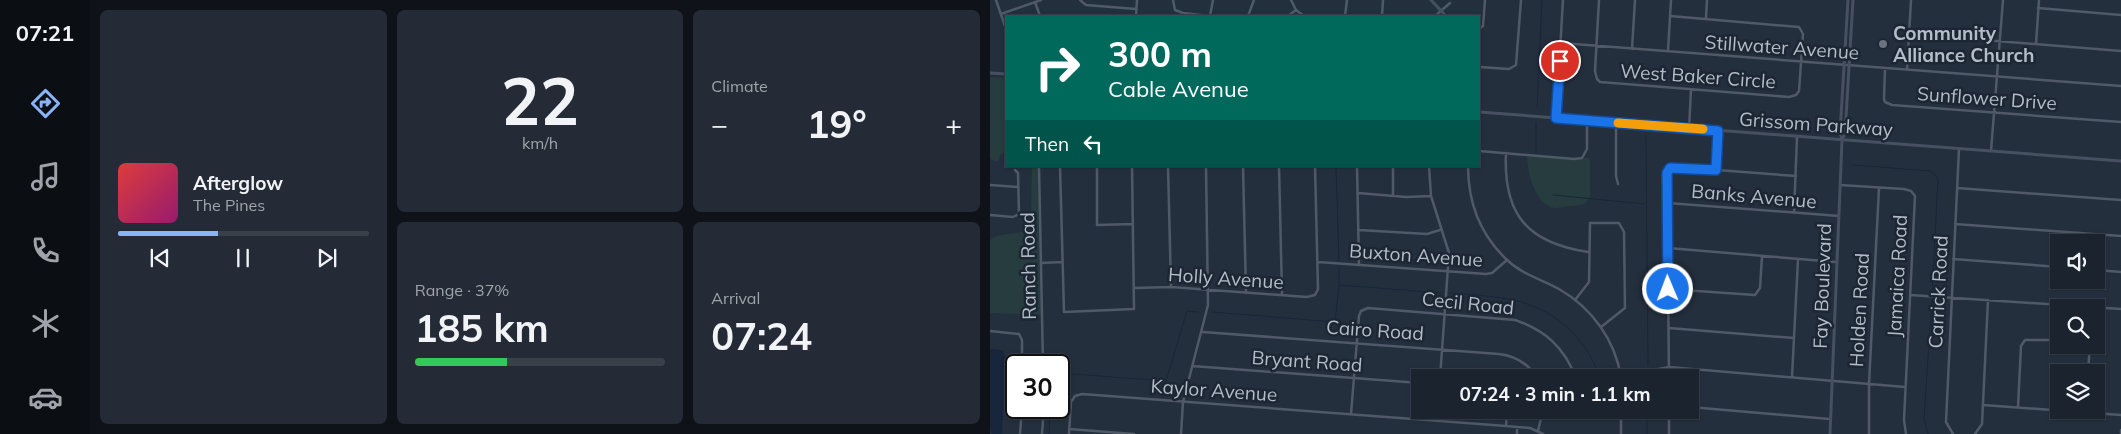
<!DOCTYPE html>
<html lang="en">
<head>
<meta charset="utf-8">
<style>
	body { margin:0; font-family:Mulish,sans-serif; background:#242b36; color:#f1f3f6; height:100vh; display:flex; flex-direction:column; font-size:19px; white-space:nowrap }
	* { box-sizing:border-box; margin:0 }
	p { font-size:16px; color:#a0a4aa }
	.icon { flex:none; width:28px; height:28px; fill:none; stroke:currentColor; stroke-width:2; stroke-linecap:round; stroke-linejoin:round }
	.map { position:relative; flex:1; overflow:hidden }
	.drawer { display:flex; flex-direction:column; gap:10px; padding:10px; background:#0f1319; width:900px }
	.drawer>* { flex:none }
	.banner { position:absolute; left:15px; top:15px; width:475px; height:152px; border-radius:0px; box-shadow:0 1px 4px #0004,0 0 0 1px #39404a; background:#00695c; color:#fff; overflow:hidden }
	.fabs { position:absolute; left:1060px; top:234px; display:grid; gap:10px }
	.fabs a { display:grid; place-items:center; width:55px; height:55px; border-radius:0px; background:#1b232e; box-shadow:0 1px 4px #0004,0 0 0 1px #39404a; font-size:25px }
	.speed { position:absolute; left:15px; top:354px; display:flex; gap:10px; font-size:25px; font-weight:700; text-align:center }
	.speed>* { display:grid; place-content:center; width:65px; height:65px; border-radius:50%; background:#1b232e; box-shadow:0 1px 4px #0004,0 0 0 1px #39404a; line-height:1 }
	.speed .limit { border:2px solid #111; border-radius:8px; background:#fff; color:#111 }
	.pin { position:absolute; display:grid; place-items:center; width:42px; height:42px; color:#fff; margin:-21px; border:2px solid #fff; border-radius:50%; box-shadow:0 1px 5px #0007 }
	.me { position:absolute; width:55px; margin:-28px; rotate:359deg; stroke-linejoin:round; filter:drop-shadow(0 0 4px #0008) }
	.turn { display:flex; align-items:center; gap:18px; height:105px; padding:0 20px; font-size:22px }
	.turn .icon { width:65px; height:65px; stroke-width:2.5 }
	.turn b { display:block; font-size:35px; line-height:42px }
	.then { display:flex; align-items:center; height:48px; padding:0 20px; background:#0003; gap:10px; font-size:19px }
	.big { font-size:38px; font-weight:700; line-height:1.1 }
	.drawer .tile { flex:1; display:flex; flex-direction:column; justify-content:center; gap:8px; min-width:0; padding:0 18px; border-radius:8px; background:#242b36 }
	.drawer .dial { align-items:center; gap:0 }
	.dial b { font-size:65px; line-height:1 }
	.song { display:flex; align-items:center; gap:15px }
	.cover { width:60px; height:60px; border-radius:8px; background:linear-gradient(135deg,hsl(0 70% 55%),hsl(320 70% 35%)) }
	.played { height:5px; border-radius:2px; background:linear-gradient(90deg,#8ab4f8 40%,#39404a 40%) }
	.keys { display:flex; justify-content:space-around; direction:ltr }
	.heat { display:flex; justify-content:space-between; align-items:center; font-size:28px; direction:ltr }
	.charge { height:8px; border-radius:4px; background:linear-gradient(90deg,#34c759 37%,#39404a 0) }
	.drawer .tiles { flex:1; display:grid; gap:10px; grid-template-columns:repeat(3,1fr) }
	.tile:first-child { grid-row:span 2 }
	.trip { position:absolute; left:421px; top:369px; width:288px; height:50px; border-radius:0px; background:#1b232e; box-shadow:0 1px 4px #0004,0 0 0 1px #39404a; font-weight:700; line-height:50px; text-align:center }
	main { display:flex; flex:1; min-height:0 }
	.menu { display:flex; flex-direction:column; width:90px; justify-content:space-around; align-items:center; background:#0b0e12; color:#a0a4aa }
	.menu .icon { width:35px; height:35px }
	.menu .on { color:#8ab4f8 }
	.menu b { font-size:22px; color:#f1f3f6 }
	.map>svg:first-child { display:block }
	.green { fill:#263c3f }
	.water { fill:#17263c }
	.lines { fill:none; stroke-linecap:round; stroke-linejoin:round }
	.stream { stroke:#17263c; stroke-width:1 }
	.street { stroke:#505966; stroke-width:2.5 }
	.secondary { stroke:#465061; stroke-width:3 }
	.route-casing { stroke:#114b97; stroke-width:12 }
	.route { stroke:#1a73e8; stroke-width:9 }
	.slow { stroke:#f59e0b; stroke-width:9 }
	.worship-dot { fill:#6b7280; stroke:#1d2633; stroke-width:2 }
	.labels { text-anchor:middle; stroke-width:5; stroke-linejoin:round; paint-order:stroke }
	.poi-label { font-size:19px; font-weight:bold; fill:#b4bcc9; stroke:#1d2633; text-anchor:start }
	.street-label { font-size:19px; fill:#b4bcc9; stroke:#1d2633 }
</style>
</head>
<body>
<main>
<nav class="menu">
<b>07:21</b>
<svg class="icon on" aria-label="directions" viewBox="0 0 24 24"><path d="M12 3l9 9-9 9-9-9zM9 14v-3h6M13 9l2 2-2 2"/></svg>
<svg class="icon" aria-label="music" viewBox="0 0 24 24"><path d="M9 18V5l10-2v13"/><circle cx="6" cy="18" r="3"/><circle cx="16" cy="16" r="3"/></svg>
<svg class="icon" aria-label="phone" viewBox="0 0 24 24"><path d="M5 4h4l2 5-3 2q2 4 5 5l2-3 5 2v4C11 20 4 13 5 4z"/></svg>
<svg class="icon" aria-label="climate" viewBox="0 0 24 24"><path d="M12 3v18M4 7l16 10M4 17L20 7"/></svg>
<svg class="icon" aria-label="car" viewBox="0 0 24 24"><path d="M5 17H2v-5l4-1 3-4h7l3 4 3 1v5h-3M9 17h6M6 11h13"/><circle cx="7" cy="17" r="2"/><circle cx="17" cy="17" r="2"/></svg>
</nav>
<section class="drawer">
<div class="tiles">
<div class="tile">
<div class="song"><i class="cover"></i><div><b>Afterglow</b><p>The Pines</p></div></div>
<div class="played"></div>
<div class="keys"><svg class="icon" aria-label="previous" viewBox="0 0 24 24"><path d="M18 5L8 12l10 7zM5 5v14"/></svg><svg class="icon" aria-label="pause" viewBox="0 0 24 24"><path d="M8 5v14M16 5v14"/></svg><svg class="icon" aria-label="next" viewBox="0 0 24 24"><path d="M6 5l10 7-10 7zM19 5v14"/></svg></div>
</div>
<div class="tile dial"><b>22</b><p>km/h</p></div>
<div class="tile"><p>Climate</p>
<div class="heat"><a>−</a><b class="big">19°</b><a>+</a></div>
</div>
<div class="tile"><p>Range · 37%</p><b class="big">185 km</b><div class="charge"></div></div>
<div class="tile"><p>Arrival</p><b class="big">07:24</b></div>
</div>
</section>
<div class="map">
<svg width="1131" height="434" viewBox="0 0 1131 434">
	<rect width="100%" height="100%" fill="#242f3e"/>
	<path class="green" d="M 0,77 L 16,78 L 16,151 L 10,155 L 8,162 L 0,159 Z
		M 537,156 L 600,158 L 600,197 C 595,206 590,205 580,206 C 575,206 569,209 565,208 C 545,206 537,171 537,156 Z
		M 42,166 L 48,166 L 53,315 L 0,313 L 0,240 C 12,231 24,236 37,230 L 41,212 Z"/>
	<path class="water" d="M 0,349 L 13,350 L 16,359 L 12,434 L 2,434 L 0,429 Z"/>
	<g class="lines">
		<path class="stream" d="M 547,108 L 552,0
			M 656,136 L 658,365
			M 546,154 L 546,123
			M 863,165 L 941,171 L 948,179 L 942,294
			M 346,166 L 349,261
			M 563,195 L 655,204
			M 349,284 L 349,267
			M 460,293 C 512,297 553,297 589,340 C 597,350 607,364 608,378
			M 223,312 L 345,322 L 349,285 L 451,293
			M 69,373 L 176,381 L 197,311 L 208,312
			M 658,378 L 658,375
			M 59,434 L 60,408
			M 657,434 L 657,410
			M 938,434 L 934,419 L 942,298"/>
		<path class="street" d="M 6,0 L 16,29
			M 90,0 L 96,5 L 146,9
			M 183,0 L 185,10 L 193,13 L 220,16
			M 301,0 L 306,10 L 314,16
			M 609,0 L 605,71 L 607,79 L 610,82 L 799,97 L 806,95 L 809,91 L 813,34 L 809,27 L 680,16
			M 45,2 L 50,16
			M 1048,8 L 1131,15
			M 11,14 L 51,0
			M 146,16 L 147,0
			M 220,16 L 223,0
			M 258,16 L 264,0
			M 298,16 L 306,10
			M 355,16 L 357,0
			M 392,16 L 393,0
			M 445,16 L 460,3
			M 716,18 L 717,0
			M 489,29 L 493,26 L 495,0
			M 919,34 L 1131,51
			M 571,43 L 1131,86
			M 1046,44 L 1049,0
			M 642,49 L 645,0
			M 678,51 L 681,0
			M 489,67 L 519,69 L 526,65 L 531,0
			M 895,68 L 894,99 L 895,102 L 902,105 L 1131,122
			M 917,70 L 921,0
			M 566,118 L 573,0
			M 626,123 L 626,176 L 628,184
			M 699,128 L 701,90
			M 489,151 L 584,159 L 592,158 L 597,149 L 597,121
			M 1001,151 L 1013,0
			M 516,153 C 513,215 538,243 598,252
			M 49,166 L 53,365
			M 70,166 L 74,312 L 144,309 L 142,166
			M 107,166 L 107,225 L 143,224
			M 178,166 L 181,287
			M 253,166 L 256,293
			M 289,166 L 292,295
			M 367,166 L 369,265
			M 403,166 L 403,195
			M 439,166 L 441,196 L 459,253 L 450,378
			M 478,166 C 478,202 490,234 516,259 C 531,274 551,279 569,289 C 602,308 625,340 631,377
			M 726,170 L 728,131
			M 0,185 L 28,187
			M 850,185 L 914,189 L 921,191 L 925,196 L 914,420 L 916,434
			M 967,188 L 1131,200
			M 368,193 L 416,197 L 441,196
			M 678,203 L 849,216
			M 804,213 L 807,137
			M 0,215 L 23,217 L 29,214 L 28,173 L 25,170
			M 965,224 L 1131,236
			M 369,230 L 437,234 L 450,230
			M 678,248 L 846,262
			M 963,259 L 1069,267
			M 328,262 L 496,274 L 502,273 L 517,260
			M 51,263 L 72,262
			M 1106,270 L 1131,272
			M 145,288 L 181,287 L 317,297 L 325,295 L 328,289 L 325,166
			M 678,289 L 765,295 L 770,288 L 772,256
			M 920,295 L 1131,309
			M 585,300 L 599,282 L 600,223 L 629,223 L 634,232 L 635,308 L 611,327
			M 679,328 L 804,338
			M 0,331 L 29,334 L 32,340 L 32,365
			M 213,332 L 509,354 C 526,356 538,363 547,378
			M 202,366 L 430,383
			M 1098,372 L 1100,345
			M 631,376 L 679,367 L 915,387
			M 802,377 L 808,259
			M 679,378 L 677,173 L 680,168 L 687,167 L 806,176
			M 993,405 L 1131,415
			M 700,407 L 839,419
			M 1028,407 L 1031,346 L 1035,340 L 1069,340
			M 617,410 L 631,411
			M 361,414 L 369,316 L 371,311 L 378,308 L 525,320 C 555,330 574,347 586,378
			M 516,426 L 517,410
			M 79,429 L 144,434
			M 548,431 L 553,410
			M 30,434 L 32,408
			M 52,434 L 54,408
			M 79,434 L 81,402 L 85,396 L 92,394 L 516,426 L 540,428 L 553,434
			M 191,434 L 193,402 L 218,305 L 216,166
			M 527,434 L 527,427
			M 631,434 L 631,410
			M 679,434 L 679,410
			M 879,434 L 879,384 L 889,188
			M 963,434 L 956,422 L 969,149
			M 985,434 L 992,424 L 998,300
			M 1131,434 L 1131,430"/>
		<path class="secondary" d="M 441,0 L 456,16
			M 0,73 L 16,74
			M 489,112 L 1131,161
			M 852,139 L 850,133 L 858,0
			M 840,434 L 852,140 L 855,134 L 863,0"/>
	</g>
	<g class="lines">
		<defs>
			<path id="route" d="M 570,61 L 566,118 L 728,131 L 726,170 L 680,168 L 677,173 L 678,289"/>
		</defs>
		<use href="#route" class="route-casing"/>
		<use href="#route" class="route"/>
		<path class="slow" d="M 628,123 L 713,129"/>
	</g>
	<circle class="worship-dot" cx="893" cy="44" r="5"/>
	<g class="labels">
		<g class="poi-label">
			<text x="903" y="40">Community<tspan x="903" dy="22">Alliance Church</tspan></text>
		</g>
		<g class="street-label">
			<text transform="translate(792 47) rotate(4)" y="7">Stillwater Avenue</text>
			<text transform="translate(708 76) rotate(4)" y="7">West Baker Circle</text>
			<text transform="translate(997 98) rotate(4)" y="7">Sunflower Drive</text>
			<text transform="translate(826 124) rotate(4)" y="7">Grissom Parkway</text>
			<text transform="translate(764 196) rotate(5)" y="7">Banks Avenue</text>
			<text transform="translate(426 255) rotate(4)" y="7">Buxton Avenue</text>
			<text transform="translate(38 266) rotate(-91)" y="7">Ranch Road</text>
			<text transform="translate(907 276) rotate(-87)" y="7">Jamaica Road</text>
			<text transform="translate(236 278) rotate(4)" y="7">Holly Avenue</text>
			<text transform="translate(832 286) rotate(-88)" y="7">Fay Boulevard</text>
			<text transform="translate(948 292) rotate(-87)" y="7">Carrick Road</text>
			<text transform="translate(478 303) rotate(6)" y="7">Cecil Road</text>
			<text transform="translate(869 310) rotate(-87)" y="7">Holden Road</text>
			<text transform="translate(385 330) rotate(4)" y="7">Cairo Road</text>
			<text transform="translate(317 361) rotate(4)" y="7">Bryant Road</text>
			<text transform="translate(224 390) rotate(4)" y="7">Kaylor Avenue</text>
		</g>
	</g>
</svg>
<div class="fabs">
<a><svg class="icon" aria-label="sound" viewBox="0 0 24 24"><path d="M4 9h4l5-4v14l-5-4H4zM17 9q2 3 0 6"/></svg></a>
<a><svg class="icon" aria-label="search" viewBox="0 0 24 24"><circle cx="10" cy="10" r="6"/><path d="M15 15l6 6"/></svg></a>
<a><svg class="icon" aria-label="layers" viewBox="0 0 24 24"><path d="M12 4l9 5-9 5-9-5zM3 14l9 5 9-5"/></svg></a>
</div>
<div class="speed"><div class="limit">30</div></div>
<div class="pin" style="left:570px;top:61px;background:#d93025"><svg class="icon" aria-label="arrive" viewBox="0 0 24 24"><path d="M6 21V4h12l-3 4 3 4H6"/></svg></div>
<svg class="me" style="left:678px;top:289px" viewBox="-20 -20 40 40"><circle r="17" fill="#1a73e8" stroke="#fff" stroke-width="3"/><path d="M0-11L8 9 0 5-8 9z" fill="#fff"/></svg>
<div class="trip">07:24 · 3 min · 1.1 km</div>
<div class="banner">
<div class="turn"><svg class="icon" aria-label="right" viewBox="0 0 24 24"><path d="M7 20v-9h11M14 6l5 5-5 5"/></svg><div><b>300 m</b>Cable Avenue</div></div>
<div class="then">Then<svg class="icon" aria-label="left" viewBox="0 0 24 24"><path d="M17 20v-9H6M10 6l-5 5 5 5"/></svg></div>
</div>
</div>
</main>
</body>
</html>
